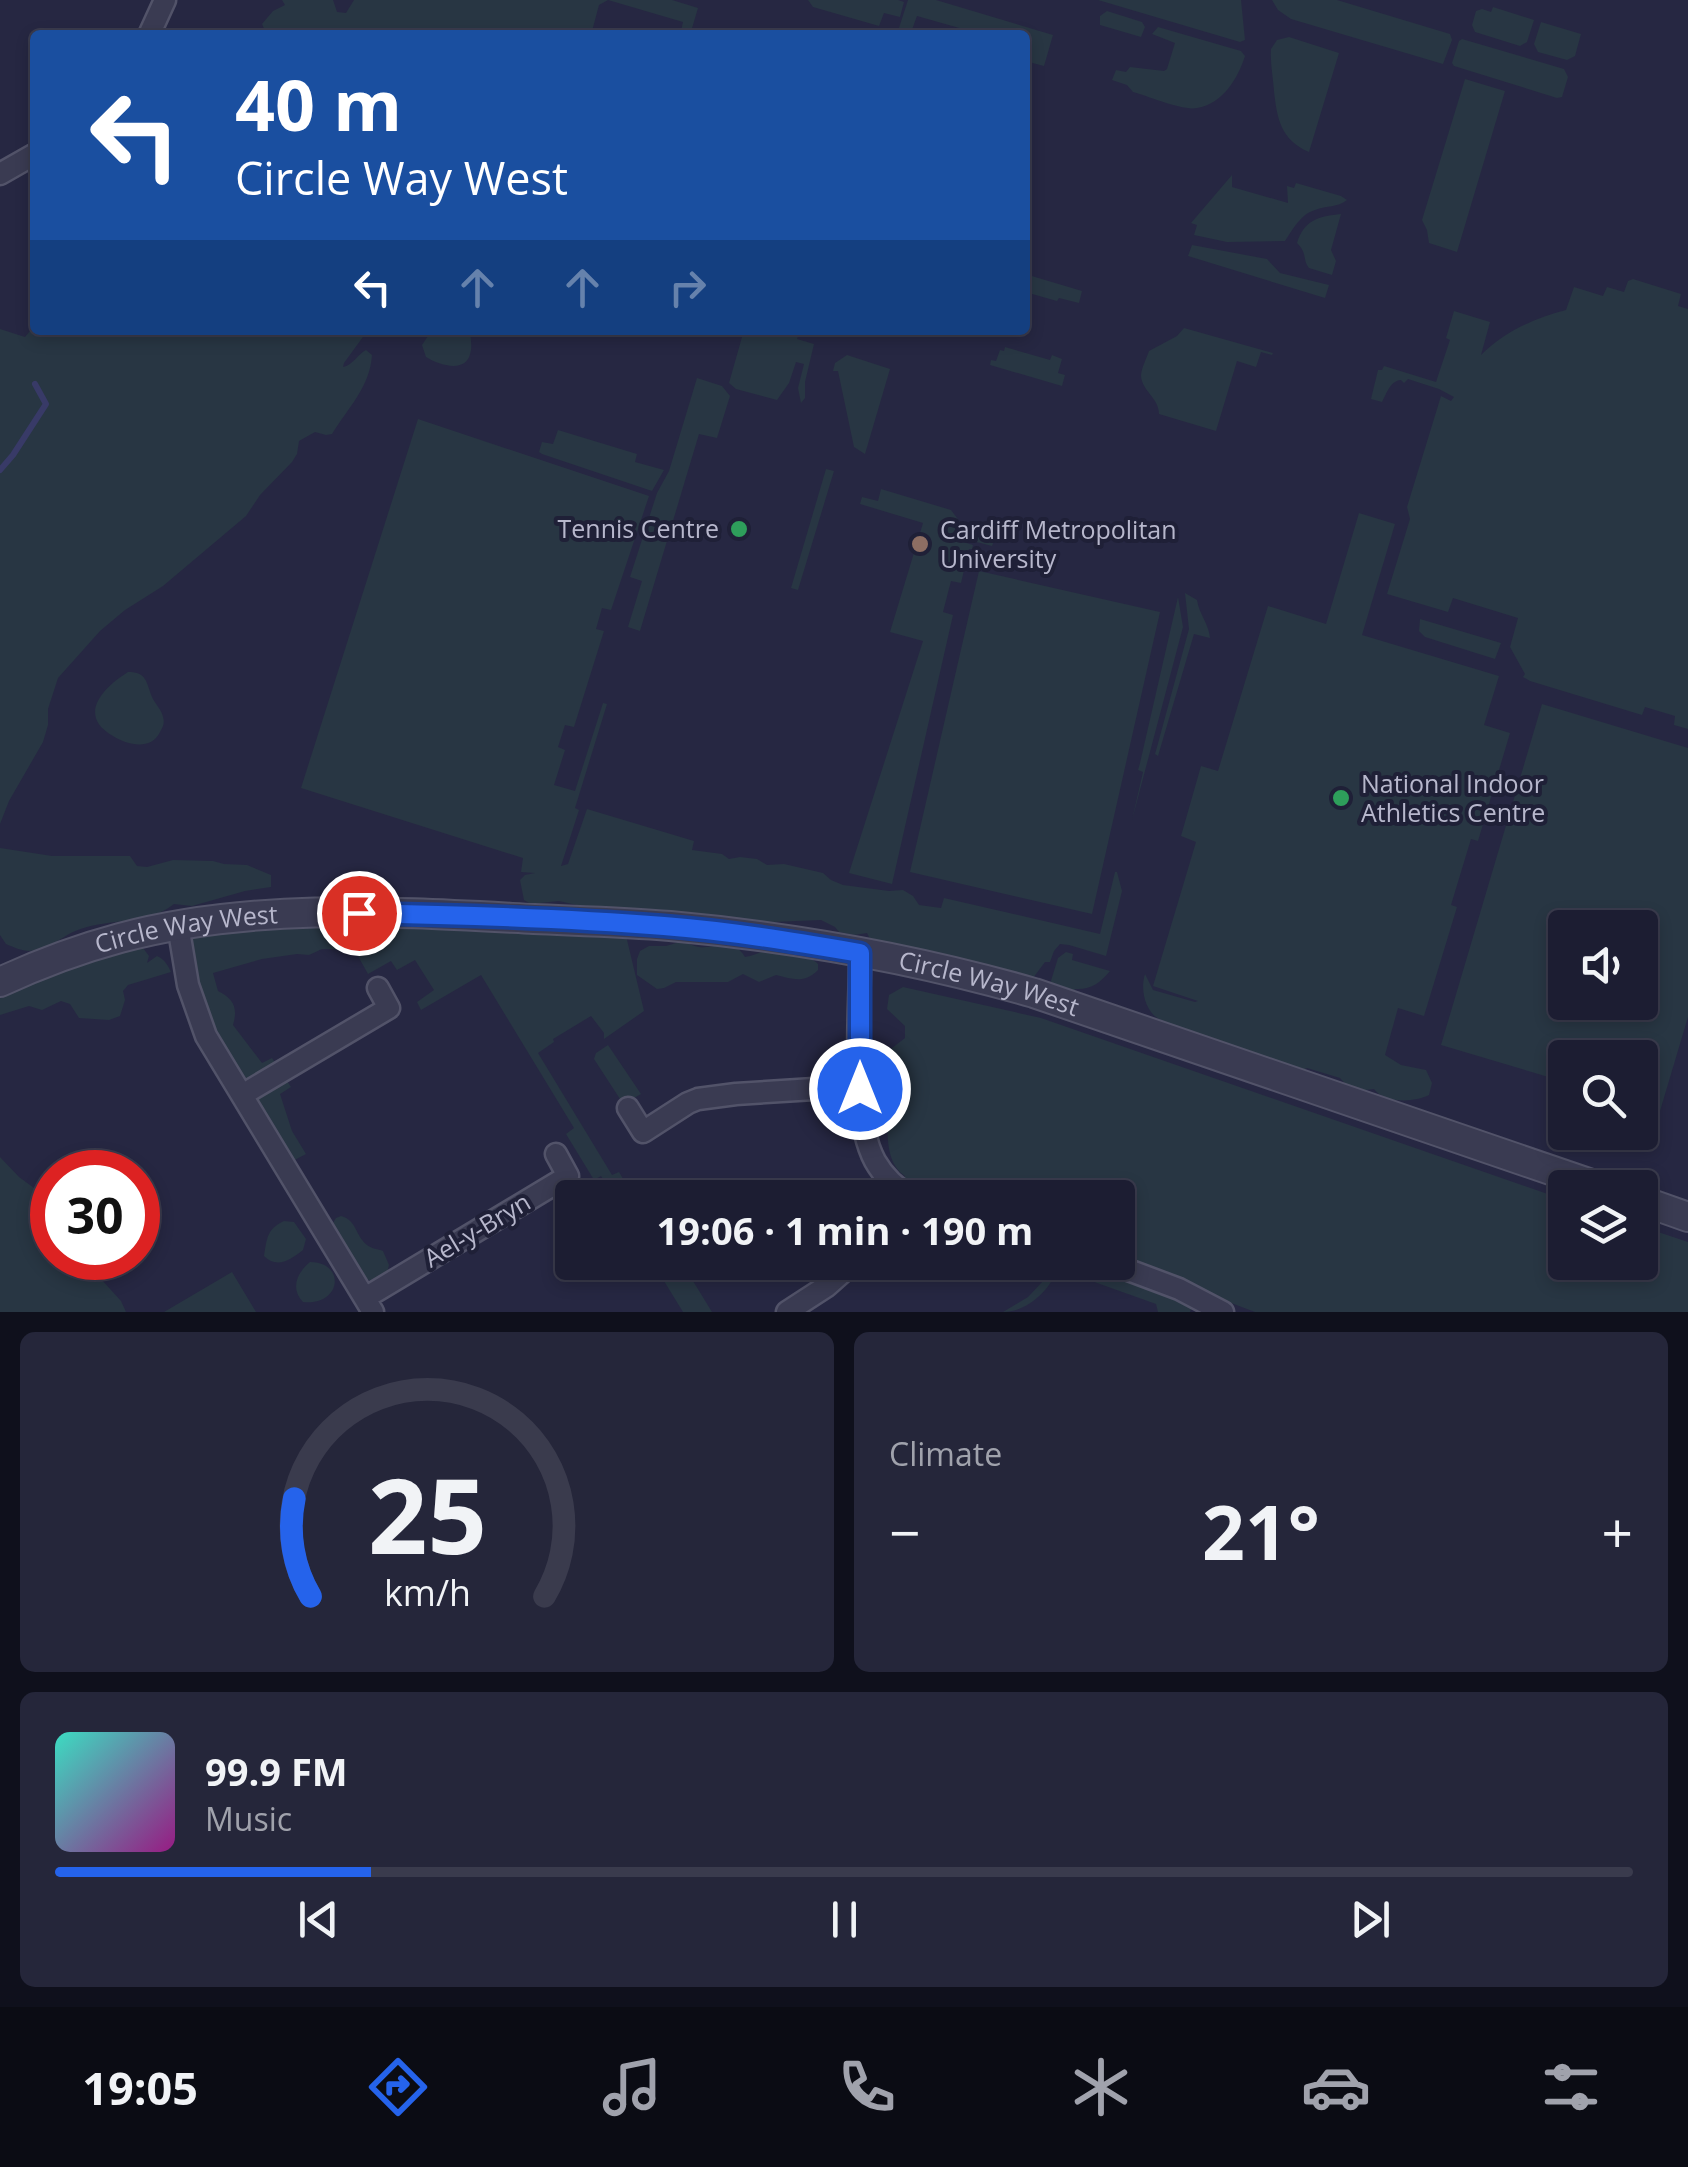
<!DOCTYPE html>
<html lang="en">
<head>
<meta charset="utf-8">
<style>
	body { margin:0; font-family:"Open Sans",sans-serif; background:#25263a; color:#f1f3f6; height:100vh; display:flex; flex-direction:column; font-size:38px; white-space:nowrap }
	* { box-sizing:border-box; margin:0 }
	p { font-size:32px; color:#a0a2ac }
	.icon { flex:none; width:55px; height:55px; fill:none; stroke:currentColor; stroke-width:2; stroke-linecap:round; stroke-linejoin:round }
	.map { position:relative; height:1312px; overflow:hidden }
	.details { display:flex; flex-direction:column; gap:20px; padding:20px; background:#0f101c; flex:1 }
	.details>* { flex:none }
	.guide { position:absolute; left:30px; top:30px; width:1000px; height:305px; border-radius:10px; box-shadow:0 5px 15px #0003,0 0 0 2px #3a3b4d; background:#1a4fa0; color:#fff; overflow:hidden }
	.fabs { position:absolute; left:1548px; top:910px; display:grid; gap:20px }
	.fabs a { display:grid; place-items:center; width:110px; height:110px; border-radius:10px; background:#1c1d32; box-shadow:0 5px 15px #0003,0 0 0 2px #3a3b4d; font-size:50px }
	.speed { position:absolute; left:30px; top:1150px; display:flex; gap:20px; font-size:50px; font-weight:700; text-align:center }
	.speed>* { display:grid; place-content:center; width:130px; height:130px; border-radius:50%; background:#1c1d32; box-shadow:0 5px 15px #0003,0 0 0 2px #3a3b4d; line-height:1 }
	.speed .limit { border:15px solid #d22; background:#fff; color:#111 }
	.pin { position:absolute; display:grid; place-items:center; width:85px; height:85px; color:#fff; margin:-42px; border:5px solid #fff; border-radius:50%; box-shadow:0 2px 10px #0007 }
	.me { position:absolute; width:110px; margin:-55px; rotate:0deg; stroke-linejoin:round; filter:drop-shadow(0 0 8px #0008) }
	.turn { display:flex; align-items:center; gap:35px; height:210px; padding:0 40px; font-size:45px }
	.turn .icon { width:130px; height:130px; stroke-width:2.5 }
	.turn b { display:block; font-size:70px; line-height:85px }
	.lanes { display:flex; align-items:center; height:95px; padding:0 40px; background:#0003; justify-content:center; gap:50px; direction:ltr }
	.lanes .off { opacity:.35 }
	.big { font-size:75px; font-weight:700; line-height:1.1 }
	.details .widget { flex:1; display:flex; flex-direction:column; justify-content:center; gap:15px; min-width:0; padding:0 35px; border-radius:15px; background:#25263a }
	.details .dial { align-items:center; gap:0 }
	.dial svg { height:260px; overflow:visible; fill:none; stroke:#3a3b4d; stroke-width:7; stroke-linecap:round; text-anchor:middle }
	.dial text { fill:#f1f3f6; stroke:none }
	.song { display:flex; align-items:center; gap:30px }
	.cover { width:120px; height:120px; border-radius:15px; background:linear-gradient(135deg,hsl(170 70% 55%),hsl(310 70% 35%)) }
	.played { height:10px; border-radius:5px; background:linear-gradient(90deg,#2563eb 20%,#3a3b4d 20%) }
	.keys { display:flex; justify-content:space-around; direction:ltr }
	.heat { display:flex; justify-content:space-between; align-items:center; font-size:55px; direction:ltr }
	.details .tiles { flex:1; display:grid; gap:20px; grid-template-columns:1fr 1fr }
	.widget:last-child { grid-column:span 2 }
	.trip { position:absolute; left:555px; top:1180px; width:580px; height:100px; border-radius:10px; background:#1c1d32; box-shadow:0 5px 15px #0003,0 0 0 2px #3a3b4d; font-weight:700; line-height:100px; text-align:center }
	.tab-bar { display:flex; height:160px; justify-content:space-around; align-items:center; background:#0b0c14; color:#a0a2ac }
	.tab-bar .icon { width:70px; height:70px }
	.tab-bar .current { color:#2563eb }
	.tab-bar b { font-size:45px; color:#f1f3f6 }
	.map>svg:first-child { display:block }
	.green { fill:#283643; fill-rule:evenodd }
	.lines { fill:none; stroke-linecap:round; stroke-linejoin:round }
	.stream { stroke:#383a67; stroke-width:6 }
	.minor-casing { stroke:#525369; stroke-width:25 }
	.tertiary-casing { stroke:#525369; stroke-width:32 }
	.minor { stroke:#3a3b52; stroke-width:20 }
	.tertiary { stroke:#3a3b52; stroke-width:28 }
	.route-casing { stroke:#184099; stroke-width:25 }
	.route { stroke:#2563eb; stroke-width:18 }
	.leisure-dot { fill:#2e9e5b; stroke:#1f2037; stroke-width:4 }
	.education-dot { fill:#8d6e63; stroke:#1f2037; stroke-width:4 }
	.labels { text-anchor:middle; stroke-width:8; stroke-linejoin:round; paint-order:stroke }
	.poi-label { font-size:25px; fill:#b7b7cc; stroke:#1f2037; text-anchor:start }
	.street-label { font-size:25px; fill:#b7b7cc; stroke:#1f2037 }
</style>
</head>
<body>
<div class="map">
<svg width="1688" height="1312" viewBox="0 0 1688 1312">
	<rect width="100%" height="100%" fill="#262742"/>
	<path class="green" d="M 282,0 L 333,0 L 337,12 L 346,13 L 354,0 L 672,0 L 698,8 L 690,35 L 680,35 L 683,22 L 608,0 L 599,5 L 591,35 L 267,35 L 262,24 L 273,11 L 285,5 Z
		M 808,0 L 898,0 L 904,2 L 900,17 L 884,13 L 879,26 L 813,7 Z
		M 908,0 L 936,0 L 1053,35 L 1044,66 L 1025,61 L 1025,35 L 984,35 L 917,16 L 910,35 L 898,31 Z
		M 1098,0 L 1241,0 L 1245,40 L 1240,42 Z
		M 1272,0 L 1337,0 L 1450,34 L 1452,40 L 1443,64 L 1291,19 L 1278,10 Z
		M 1493,7 L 1534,20 L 1527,42 L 1520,46 L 1475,32 L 1472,25 L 1476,11 L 1482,9 L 1491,12 Z
		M 1107,11 L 1142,22 L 1145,27 L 1141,37 L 1100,25 L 1100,16 Z
		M 1541,22 L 1581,34 L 1575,56 L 1567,60 L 1538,52 L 1534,44 Z
		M 1158,27 L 1241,51 L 1245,56 C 1238,78 1223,104 1197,108 C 1183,111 1148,96 1133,92 L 1127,85 L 1112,80 L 1116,70 L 1126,72 L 1130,67 L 1164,71 L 1167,69 L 1175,43 L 1152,34 Z
		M 1289,37 L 1339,53 L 1309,152 C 1281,140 1277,119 1274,91 C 1273,77 1270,63 1271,49 L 1277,40 Z
		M 1462,39 L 1564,69 L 1568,77 L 1562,97 L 1557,98 L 1454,66 L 1452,63 L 1459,41 Z
		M 1465,79 L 1505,91 L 1457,252 L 1429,243 L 1427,230 L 1422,220 Z
		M 1232,175 L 1232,187 L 1288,203 L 1287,186 L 1294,188 L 1296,183 L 1341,196 L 1347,200 C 1337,208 1327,205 1315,210 C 1301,214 1293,229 1285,241 L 1227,242 L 1194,235 L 1197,225 L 1191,223 Z
		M 1341,214 L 1331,250 L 1336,261 L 1332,275 L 1309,268 C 1302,259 1308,254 1297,243 C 1304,220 1319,216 1341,214 Z
		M 1192,245 L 1267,259 L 1280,273 L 1329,285 L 1325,298 L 1188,256 Z
		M 1025,274 L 1082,291 L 1079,303 L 1059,298 L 1057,301 L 1025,292 Z
		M 1633,279 L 1681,294 L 1678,306 L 1688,309 L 1688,729 L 1674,725 L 1675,716 L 1645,707 L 1642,715 L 1530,681 L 1523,677 L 1525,674 L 1510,647 L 1518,618 L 1453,598 L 1448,612 L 1387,594 L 1410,519 L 1407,507 L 1441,396 L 1451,401 L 1454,397 L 1439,389 L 1408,379 L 1404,383 L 1401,380 C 1390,381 1387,393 1382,402 L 1371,399 L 1378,370 L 1382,370 L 1384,366 L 1436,382 L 1450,340 L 1446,338 L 1454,311 L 1490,322 L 1481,355 C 1504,332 1534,318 1566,310 L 1574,287 L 1603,296 L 1607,287 L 1624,292 L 1628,281 Z
		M 35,325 L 35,330 L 368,330 L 344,363 L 343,367 C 353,365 357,355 366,350 L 372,355 C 370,387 348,408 332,434 L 326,435 L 315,432 L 299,441 L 297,454 L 292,462 L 260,495 L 246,516 L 163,586 L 125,610 L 100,631 L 58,678 L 48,709 L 48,725 L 43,742 L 9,801 L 0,824 L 0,329 L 25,337 Z
		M 1184,328 L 1273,353 L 1272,355 L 1261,352 L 1256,367 L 1237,361 L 1216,431 L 1159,414 C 1159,398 1142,391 1141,376 C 1141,369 1147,357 1149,351 L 1177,336 Z
		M 432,330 L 482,330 L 471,331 C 470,338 472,344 471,350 C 468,375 439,365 426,357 L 422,345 Z
		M 744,330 L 800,330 L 797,339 L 814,344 L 805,382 L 805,398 L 801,403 L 798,388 L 804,364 L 796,362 L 789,383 L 777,400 L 736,389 L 729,383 Z
		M 1005,347 L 1050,360 L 1052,355 L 1062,359 L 1058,373 L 1065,375 L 1062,386 L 990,365 L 991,360 L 996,361 L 1000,350 L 1004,351 Z
		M 847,355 L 890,369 L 865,454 L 854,447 L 838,371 L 833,371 L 835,363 Z
		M 697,378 L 722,386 L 730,396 L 717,438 L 699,434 L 640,631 L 628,627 L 642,581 L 630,577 L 657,493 L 669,471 Z
		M 418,419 L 649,496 L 611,610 L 602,608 L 596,629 L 604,631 L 574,727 L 565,725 L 558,747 L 565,750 L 554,785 L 575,791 L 603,703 L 607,704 L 575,808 L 579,810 L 561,866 L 568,864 L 587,809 L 694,841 L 692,850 L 722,854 L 729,859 L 740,857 L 757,859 L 767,865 L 784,864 L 823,873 L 831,880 L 843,885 L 889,891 L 903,890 L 913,896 L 919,905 L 941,908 L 944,898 L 1100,934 L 1115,872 L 1117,872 L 1122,891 L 1106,956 L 1069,945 L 1060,944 L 1054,951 L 1050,962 L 1045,962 L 1033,978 L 1021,983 L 875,949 L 867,933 L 854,935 L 839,932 L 835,927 L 821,920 L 772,922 L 715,917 L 709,921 L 624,914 L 617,909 L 590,908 L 559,901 L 531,904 L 524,900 L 520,880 L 525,875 L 535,873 L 521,872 L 523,858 L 301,788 Z
		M 558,430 L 637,454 L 635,462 L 664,470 L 652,491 L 542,454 L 539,452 L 542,442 L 553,444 Z
		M 826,469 L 834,471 L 798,590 L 791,588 Z
		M 881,489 L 951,510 L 969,534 L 994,541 L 992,546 L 961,538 L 960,541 L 973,545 L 972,549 L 969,549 L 961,583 L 951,581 L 943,612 L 953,615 L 892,884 L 849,873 L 923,641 L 890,632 L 923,523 L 860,504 L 862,497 L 878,501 Z
		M 1359,513 L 1395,524 L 1362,635 L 1499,676 L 1484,725 L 1510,733 L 1478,841 L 1471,839 L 1451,905 L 1457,907 L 1424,1016 L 1398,1008 L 1385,1055 L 1401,1065 L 1426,1070 L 1432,1083 L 1429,1095 C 1413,1103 1384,1103 1374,1089 L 1356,1091 L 1349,1088 L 1340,1078 L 1307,1068 L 1293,1074 L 1179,1033 C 1173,1023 1169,1024 1159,1019 C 1145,1011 1140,989 1145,974 L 1153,990 L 1195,1002 L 1198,1001 L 1153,986 L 1196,842 L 1181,836 L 1201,766 L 1218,771 L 1268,606 L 1326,624 Z
		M 979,571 L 1160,612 L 1092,914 L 910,872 Z
		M 1185,593 L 1197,600 C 1199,614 1209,624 1210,638 L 1194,634 L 1158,756 L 1155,754 L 1157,747 L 1189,629 Z
		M 1178,597 L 1183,627 L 1132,820 L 1143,772 L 1138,770 L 1140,763 Z
		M 1420,619 L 1501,643 L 1495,659 L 1425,637 L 1419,631 Z
		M 128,672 C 147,672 146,682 152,697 C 155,704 162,710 163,717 C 165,723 163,727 160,732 C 151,751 127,745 113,736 C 76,715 104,687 128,672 Z
		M 1542,704 L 1688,748 L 1688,1017 L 1660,1111 L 1640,1105 L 1640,1058 L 1565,1058 L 1565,1082 L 1441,1045 ZM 1565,928 L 1640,928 L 1640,1002 L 1565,1002 Z
		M 0,848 L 52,856 L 130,856 L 137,866 L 147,867 L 173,860 L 213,861 L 224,864 L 247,865 L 271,875 L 271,887 L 245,891 L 192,906 L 174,904 C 145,927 105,917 73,932 C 59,939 46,951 29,951 C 22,951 13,947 6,944 L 0,935 Z
		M 623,923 L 644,1011 L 604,1039 L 604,1033 L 591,1016 L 553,1039 L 554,1042 L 538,1053 L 612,1175 L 619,1172 L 634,1197 L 613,1197 L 601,1176 L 594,1180 L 566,1134 L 574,1128 L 481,975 L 421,1010 L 417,1002 L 434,990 L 415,960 L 397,970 L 391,961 L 368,974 L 354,949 L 322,949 L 309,955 L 297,954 L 262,959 L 213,973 L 218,991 C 234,999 238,1008 233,1025 L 262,1063 L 272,1058 L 291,1087 L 280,1094 L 292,1131 L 306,1154 L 283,1166 L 213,1049 L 178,925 Z
		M 683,941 C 688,943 693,946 699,947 C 717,949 732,936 745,957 C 754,956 761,951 770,950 C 782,948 810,955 818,964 L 818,970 C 804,984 793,979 776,975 L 759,982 L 743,974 L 728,982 L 676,982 L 664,988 L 657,989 L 637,975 L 637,959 L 640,951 L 649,946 L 666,946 Z
		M 131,947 L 143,948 L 149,956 L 147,963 L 157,956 C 164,959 168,965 171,972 L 128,985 L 123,991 L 125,1000 L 120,1016 L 109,1020 L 79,1018 L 70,1004 L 61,1001 L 42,1010 L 29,1006 L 0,1015 L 0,995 Z
		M 1066,952 L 1073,954 L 1072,960 L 1110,971 C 1100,983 1091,990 1075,989 L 1074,992 L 1050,984 L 1058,958 Z
		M 903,987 L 1041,1018 L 1565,1200 L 1565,1262 L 1640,1262 L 1640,1226 L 1688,1242 L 1688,1312 L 1255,1312 L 1202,1292 L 1196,1298 L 1190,1312 L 1158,1312 L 1156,1304 L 1058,1269 C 1049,1291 1027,1312 1003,1312 L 1028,1297 L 1044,1280 L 1044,1264 L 1041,1263 L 1118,1262 L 1118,1198 L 899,1197 L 905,1176 C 880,1160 890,1117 887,1091 C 885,1080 881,1069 878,1059 L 905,1038 L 905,1026 L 887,1009 L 889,995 Z
		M 608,1045 L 641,1094 L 627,1102 L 620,1099 L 594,1059 L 596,1053 Z
		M 0,1157 L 19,1177 L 52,1201 L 52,1258 L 98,1258 L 101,1279 L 121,1301 L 126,1312 L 0,1312 Z
		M 341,1216 C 357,1220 355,1236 367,1245 C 372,1249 378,1249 383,1251 L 389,1265 L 387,1273 L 373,1282 C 355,1275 356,1261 346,1246 C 340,1237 335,1234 333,1223 L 336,1218 Z
		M 284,1221 L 294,1222 L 306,1239 L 303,1250 C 290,1260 277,1269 264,1256 C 267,1238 267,1229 284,1221 Z
		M 310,1262 C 346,1262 342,1306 303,1302 C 290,1288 297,1273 310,1262 Z
		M 653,1263 L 682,1263 L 712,1312 L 683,1312 Z
		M 232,1272 L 256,1312 L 164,1312 Z"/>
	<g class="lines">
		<path class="stream" d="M 0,470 L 13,455 L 46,404 L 35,384"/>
		<defs>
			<path id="minor" d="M 149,35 L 165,0
				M 0,174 L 35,154
				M 178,925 L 188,985 L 206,1036 L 373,1312
				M 860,953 C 861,1008 849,1113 875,1161 C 884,1177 897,1189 913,1198
				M 242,1095 L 389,1008 L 378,988
				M 628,1108 L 643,1132 L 688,1103 L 698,1099 L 736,1094 L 814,1089 L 860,1089
				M 1107,1262 L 1179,1289 L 1223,1312
				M 365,1298 L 568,1176 L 556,1154
				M 787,1312 L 827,1286 L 854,1262"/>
			<g id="tertiary">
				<path id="s1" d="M 0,982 C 39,964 79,949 120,938 C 254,902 398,912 534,919 C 579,921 625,922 670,926 C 792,937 916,959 1034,993 L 1603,1188"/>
				<path d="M 1640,1200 L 1688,1217"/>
			</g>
		</defs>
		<use href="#minor" class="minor-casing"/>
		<use href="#tertiary" class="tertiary-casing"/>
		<use href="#minor" class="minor"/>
		<use href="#tertiary" class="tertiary"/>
	</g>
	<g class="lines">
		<defs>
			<path id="route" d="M 359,913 C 460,915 562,918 664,926 C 730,931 795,942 860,953 L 860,1089"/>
		</defs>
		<use href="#route" class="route-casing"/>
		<use href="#route" class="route"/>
	</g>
	<g class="leisure-dot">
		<circle cx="739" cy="529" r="10"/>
		<circle cx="1341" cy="798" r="10"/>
	</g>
	<circle class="education-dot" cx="920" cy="544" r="10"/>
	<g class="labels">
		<g class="poi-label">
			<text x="719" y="538" text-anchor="end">Tennis Centre</text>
			<text x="940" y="539">Cardiff Metropolitan<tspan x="940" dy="29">University</tspan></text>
			<text x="1361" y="793">National Indoor<tspan x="1361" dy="29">Athletics Centre</tspan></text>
		</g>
		<g class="street-label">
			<text dy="9" stroke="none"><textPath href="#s1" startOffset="195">Circle Way West</textPath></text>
			<text dy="9" stroke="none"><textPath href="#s1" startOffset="1005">Circle Way West</textPath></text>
			<text transform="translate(477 1230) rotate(-31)" y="9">Ael-y-Bryn</text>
		</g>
	</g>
</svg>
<div class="fabs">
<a><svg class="icon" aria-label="sound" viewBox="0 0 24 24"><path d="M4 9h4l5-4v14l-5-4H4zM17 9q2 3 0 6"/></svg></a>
<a><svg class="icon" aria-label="search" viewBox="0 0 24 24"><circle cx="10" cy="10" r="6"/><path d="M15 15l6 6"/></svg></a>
<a><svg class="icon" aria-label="layers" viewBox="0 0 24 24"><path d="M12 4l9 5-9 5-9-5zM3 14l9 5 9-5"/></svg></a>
</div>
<div class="speed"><div class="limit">30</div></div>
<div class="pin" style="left:359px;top:913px;background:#d93025"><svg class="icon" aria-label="arrive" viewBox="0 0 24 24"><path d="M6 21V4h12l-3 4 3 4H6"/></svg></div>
<svg class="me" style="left:860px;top:1089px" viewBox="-20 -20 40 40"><circle r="17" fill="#2563eb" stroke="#fff" stroke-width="3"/><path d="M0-11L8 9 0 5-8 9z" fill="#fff"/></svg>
<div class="trip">19:06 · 1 min · 190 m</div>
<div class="guide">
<div class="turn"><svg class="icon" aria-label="left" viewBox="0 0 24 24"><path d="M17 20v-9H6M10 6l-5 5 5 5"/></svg><div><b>40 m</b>Circle Way West</div></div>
<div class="lanes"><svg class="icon" aria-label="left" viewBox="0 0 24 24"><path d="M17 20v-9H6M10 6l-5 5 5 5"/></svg><svg class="icon off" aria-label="ahead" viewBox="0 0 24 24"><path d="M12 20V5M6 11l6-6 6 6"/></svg><svg class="icon off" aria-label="ahead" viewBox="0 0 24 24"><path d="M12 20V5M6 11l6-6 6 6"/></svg><svg class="icon off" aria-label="right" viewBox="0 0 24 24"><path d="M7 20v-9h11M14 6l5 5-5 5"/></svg></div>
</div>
</div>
<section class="details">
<div class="tiles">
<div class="widget dial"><svg viewBox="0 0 100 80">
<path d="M14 69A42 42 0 1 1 86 69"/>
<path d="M14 69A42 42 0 0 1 9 39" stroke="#2563eb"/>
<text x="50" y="56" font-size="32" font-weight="700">25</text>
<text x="50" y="72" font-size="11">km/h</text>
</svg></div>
<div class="widget"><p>Climate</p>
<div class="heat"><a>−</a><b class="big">21°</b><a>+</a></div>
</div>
<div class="widget">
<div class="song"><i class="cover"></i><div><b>99.9 FM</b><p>Music</p></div></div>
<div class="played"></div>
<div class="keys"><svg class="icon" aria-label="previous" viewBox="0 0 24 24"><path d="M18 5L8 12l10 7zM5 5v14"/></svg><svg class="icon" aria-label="pause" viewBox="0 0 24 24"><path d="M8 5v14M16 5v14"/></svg><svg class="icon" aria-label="next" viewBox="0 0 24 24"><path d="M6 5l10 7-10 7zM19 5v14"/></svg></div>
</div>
</div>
</section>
<nav class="tab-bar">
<b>19:05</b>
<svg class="icon current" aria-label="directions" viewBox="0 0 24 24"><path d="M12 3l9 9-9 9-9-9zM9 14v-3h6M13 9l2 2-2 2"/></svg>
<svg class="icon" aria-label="music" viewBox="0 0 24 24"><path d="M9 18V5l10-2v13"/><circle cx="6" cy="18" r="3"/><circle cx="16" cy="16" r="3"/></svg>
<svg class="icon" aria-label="phone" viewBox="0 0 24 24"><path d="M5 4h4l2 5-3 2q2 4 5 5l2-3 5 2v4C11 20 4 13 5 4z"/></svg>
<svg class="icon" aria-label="climate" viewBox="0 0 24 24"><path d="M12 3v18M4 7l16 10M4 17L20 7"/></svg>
<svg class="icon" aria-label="car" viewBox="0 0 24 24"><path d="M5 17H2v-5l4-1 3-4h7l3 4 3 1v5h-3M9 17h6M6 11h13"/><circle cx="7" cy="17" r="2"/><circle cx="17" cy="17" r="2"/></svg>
<svg class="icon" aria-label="filters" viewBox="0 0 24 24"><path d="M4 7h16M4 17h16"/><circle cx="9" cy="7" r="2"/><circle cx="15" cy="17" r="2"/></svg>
</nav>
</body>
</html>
